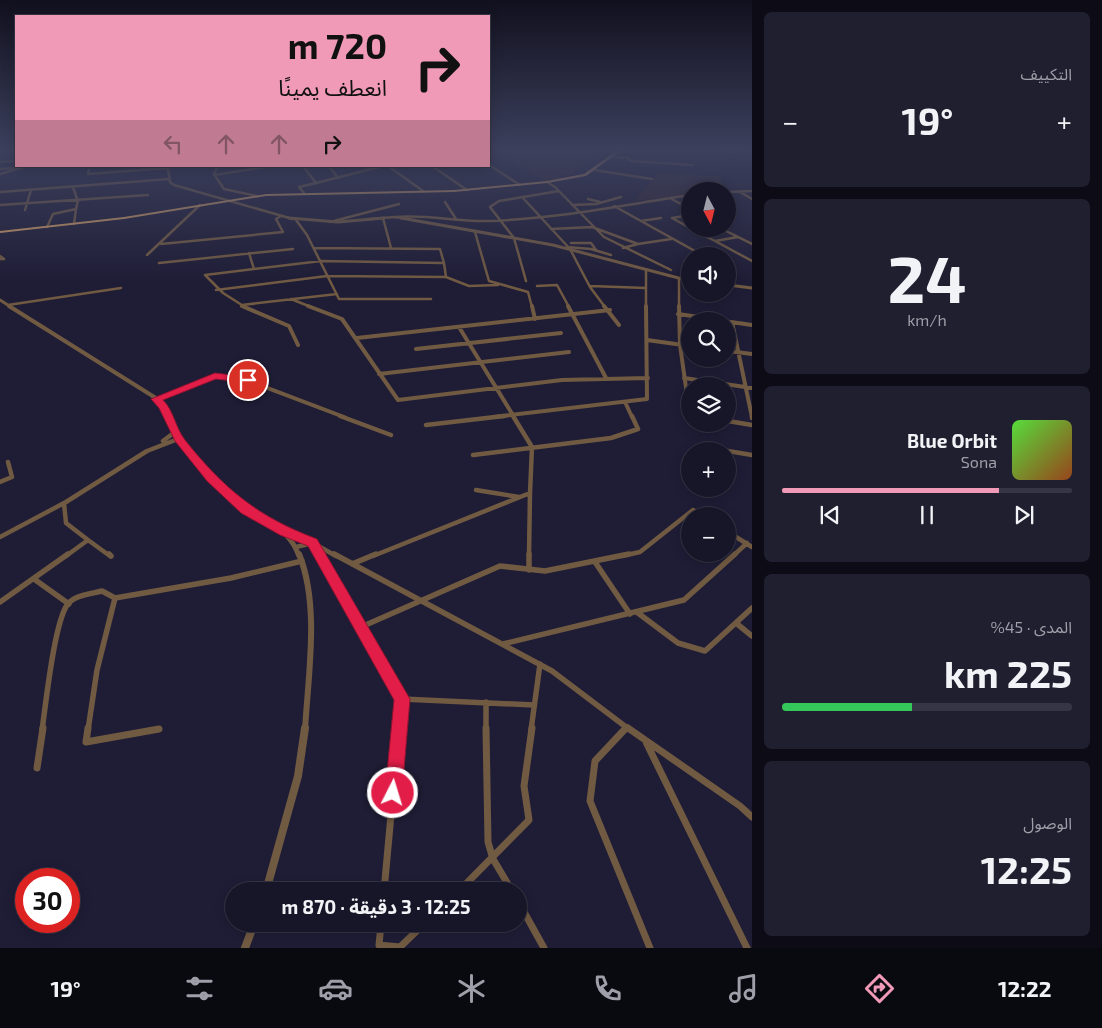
<!DOCTYPE html>
<html lang="ar">
<head>
<meta charset="utf-8">
<style>
	body { margin:0; font-family:"Exo 2","Noto Sans Arabic",sans-serif; background:#201f30; color:#f1f3f6; direction:rtl; height:100vh; display:flex; flex-direction:column; font-size:19px; white-space:nowrap }
	* { box-sizing:border-box; margin:0 }
	p { font-size:16px; color:#9e9fa8 }
	.icon { flex:none; width:28px; height:28px; fill:none; stroke:currentColor; stroke-width:2; stroke-linecap:round; stroke-linejoin:round }
	.map { position:relative; flex:1; overflow:hidden; direction:ltr }
	.drawer { display:flex; flex-direction:column; gap:12px; padding:12px; background:#0d0c16; width:350px }
	.drawer>* { flex:none }
	.hud { position:absolute; left:15px; top:15px; width:475px; height:152px; border-radius:0px; box-shadow:0 2px 12px #0003,0 0 0 1px #363545; direction:rtl; background:#f09ab7; color:#111; overflow:hidden }
	.needle { width:32px; rotate:173deg }
	.fabs { position:absolute; left:681px; top:182px; display:grid; gap:10px }
	.fabs a { display:grid; place-items:center; width:55px; height:55px; border-radius:50%; background:#171628; box-shadow:0 2px 12px #0003,0 0 0 1px #363545; font-size:25px }
	.speed { position:absolute; left:15px; top:868px; display:flex; gap:10px; font-size:25px; font-weight:700; text-align:center }
	.speed>* { display:grid; place-content:center; width:65px; height:65px; border-radius:50%; background:#171628; box-shadow:0 2px 12px #0003,0 0 0 1px #363545; line-height:1 }
	.speed .limit { border:8px solid #d22; background:#fff; color:#111 }
	.pin { position:absolute; display:grid; place-items:center; width:42px; height:42px; color:#fff; margin:-21px; border:2px solid #fff; border-radius:50%; box-shadow:0 1px 5px #0007 }
	.me { position:absolute; width:55px; margin:-28px; rotate:5deg; stroke-linejoin:round; filter:drop-shadow(0 0 4px #0008) }
	.turn { display:flex; align-items:center; gap:18px; height:105px; padding:0 20px; font-size:22px }
	.turn .icon { width:65px; height:65px; stroke-width:2.5 }
	.turn b { display:block; font-size:35px; line-height:42px }
	.lanes { display:flex; align-items:center; height:48px; padding:0 20px; background:#0003; justify-content:center; gap:25px; direction:ltr }
	.lanes .off { opacity:.35 }
	.big { font-size:38px; font-weight:700; line-height:1.1 }
	.drawer .widget { flex:1; display:flex; flex-direction:column; justify-content:center; gap:8px; min-width:0; padding:0 18px; border-radius:8px; background:#201f30 }
	.drawer .dial { align-items:center; gap:0 }
	.dial b { font-size:65px; line-height:1 }
	.song { display:flex; align-items:center; gap:15px }
	.cover { width:60px; height:60px; border-radius:8px; background:linear-gradient(135deg,hsl(110 70% 55%),hsl(20 70% 35%)) }
	.played { height:5px; border-radius:2px; background:linear-gradient(90deg,#f09ab7 75%,#363545 75%) }
	.keys { display:flex; justify-content:space-around; direction:ltr }
	.heat { display:flex; justify-content:space-between; align-items:center; font-size:28px; direction:ltr }
	.charge { height:8px; border-radius:4px; background:linear-gradient(90deg,#34c759 45%,#363545 0) }
	.trip { position:absolute; left:225px; top:882px; width:302px; height:50px; border-radius:25px; background:#171628; box-shadow:0 2px 12px #0003,0 0 0 1px #363545; font-weight:700; line-height:50px; text-align:center; direction:rtl }
	.menu { display:flex; height:80px; justify-content:space-around; align-items:center; background:#090910; color:#9e9fa8 }
	.menu .icon { width:35px; height:35px }
	.menu .selected { color:#f09ab7 }
	.menu b { font-size:22px; color:#f1f3f6 }
	main { display:flex; flex:1; min-height:0 }
	.map>svg:first-child { display:block }
	.industrial { fill:#2e2432 }
	.lines { fill:none; stroke-linecap:round; stroke-linejoin:round }
	.minor-far4 { stroke:#715a42; stroke-width:2.5 }
	.minor-far3 { stroke:#715a42; stroke-width:4 }
	.minor-far2 { stroke:#715a42; stroke-width:4.5 }
	.minor-far1 { stroke:#715a42; stroke-width:5.5 }
	.minor { stroke:#715a42; stroke-width:7 }
	.tertiary-far5 { stroke:#715a42; stroke-width:2.5 }
	.tertiary-far4 { stroke:#715a42; stroke-width:3 }
	.tertiary-far3 { stroke:#715a42; stroke-width:4 }
	.tertiary-far2 { stroke:#715a42; stroke-width:5 }
	.tertiary-far1 { stroke:#715a42; stroke-width:6 }
	.tertiary { stroke:#715a42; stroke-width:8 }
	.trunk { fill:#d29d64; fill-rule:evenodd }
	.route { fill:#e11d48; stroke:#92132f }
</style>
</head>
<body>
<main>
<section class="drawer">
<div class="widget"><p>التكييف</p>
<div class="heat"><a>−</a><b class="big">19°</b><a>+</a></div>
</div>
<div class="widget dial"><b>24</b><p>km/h</p></div>
<div class="widget">
<div class="song"><i class="cover"></i><div><b>Blue Orbit</b><p>Sona</p></div></div>
<div class="played"></div>
<div class="keys"><svg class="icon" aria-label="previous" viewBox="0 0 24 24"><path d="M18 5L8 12l10 7zM5 5v14"/></svg><svg class="icon" aria-label="pause" viewBox="0 0 24 24"><path d="M8 5v14M16 5v14"/></svg><svg class="icon" aria-label="next" viewBox="0 0 24 24"><path d="M6 5l10 7-10 7zM19 5v14"/></svg></div>
</div>
<div class="widget"><p>المدى · 45%</p><b class="big">225 km</b><div class="charge"></div></div>
<div class="widget"><p>الوصول</p><b class="big">12:25</b></div>
</section>
<div class="map">
<svg width="752" height="948" viewBox="0 0 752 948">
	<rect width="100%" height="100%" fill="#1f1d36"/>
	<path class="industrial" d="M 492,149 L 606,149 L 571,174 L 559,176 L 562,179 L 545,181 Z
		M 657,173 L 719,176 L 728,191 L 690,191 L 690,195 L 635,201 Z"/>
	<g class="lines">
		<path class="minor-far4" d="M 719,149 L 732,152 L 752,149
			M 612,157 L 628,158 L 631,161 L 693,165
			M 0,162 L 16,161
			M 489,165 L 520,185
			M 218,166 L 214,174 L 224,189 L 257,196
			M 303,166 L 316,183 L 299,187 L 304,193
			M 329,166 L 338,178
			M 388,166 L 423,191
			M 432,166 L 467,190
			M 0,169 L 13,168
			M 89,170 L 88,174 L 168,168
			M 594,170 L 652,179
			M 0,174 L 27,166
			M 214,175 L 272,166
			M 547,182 L 555,187 L 604,237 L 671,270
			M 316,183 L 383,166
			M 73,187 L 77,199
			M 0,192 L 169,179
			M 728,192 L 752,191
			M 740,192 L 752,199
			M 523,198 L 570,249 L 590,287 L 605,307
			M 670,198 L 690,209
			M 588,199 L 600,202
			M 445,202 L 456,219
			M 0,205 L 148,195
			M 572,205 L 596,204 L 621,197
			M 614,206 L 704,256
			M 25,210 L 31,190
			M 690,215 L 672,218 L 690,228
			M 396,217 C 427,214 457,222 488,221 C 556,219 623,205 690,195
			M 383,218 L 391,248
			M 296,220 L 307,235 L 339,299 L 431,299
			M 641,221 L 661,218
			M 330,222 L 399,204
			M 74,224 L 76,209
			M 47,227 L 53,214 L 76,209 L 78,200
			M 551,229 L 592,227 L 638,244 L 623,248
			M 691,229 L 715,241
			M 722,229 L 752,244
			M 475,232 L 489,281 L 528,292 L 532,307
			M 738,237 L 715,241 L 752,261
			M 571,243 L 591,243 L 596,250
			M 161,244 L 283,232 L 276,219 L 281,216
			M 638,244 L 671,239
			M 567,247 L 591,249 L 611,255
			M 249,253 L 254,269
			M 147,255 L 200,205
			M 0,256 L 4,259 L 0,259
			M 159,263 L 293,249
			M 444,263 L 446,277
			M 728,269 L 732,271
			M 646,271 L 646,307
			M 205,275 L 321,261 L 444,263 L 440,249 L 314,248
			M 205,275 L 223,293 L 245,307
			M 679,279 L 679,307
			M 526,281 L 514,238 L 490,207 L 499,201 L 559,191
			M 537,286 L 557,285 L 569,307
			M 590,286 L 646,288
			M 216,290 L 327,276 L 446,277 L 469,286 L 498,285
			M 291,299 L 311,307
			M 8,305 L 121,288
			M 242,305 L 337,294"/>
		<path class="minor-far3" d="M 242,306 L 289,326 L 298,345
			M 308,306 L 342,319 L 398,400 L 562,380 L 648,378
			M 532,306 L 535,319
			M 568,306 L 606,378
			M 604,306 L 619,325
			M 679,306 L 680,345 L 690,416
			M 678,314 L 727,321
			M 731,322 L 752,325
			M 732,322 L 752,417
			M 459,327 L 514,417
			M 357,338 L 610,310
			M 647,340 L 690,346
			M 416,349 L 561,333
			M 728,351 L 752,354
			M 379,374 L 569,352
			M 684,378 L 752,388
			M 156,399 L 215,376 L 241,378 L 344,417
			M 625,402 L 632,417
			M 494,417 L 647,399 L 646,306"/>
		<path class="minor-far2" d="M 340,416 L 391,435
			M 752,416 L 752,418
			M 728,421 L 752,425
			M 426,425 L 504,416
			M 163,441 L 175,432
			M 710,448 L 752,455
			M 473,455 L 611,438 L 638,429 L 632,416
			M 0,482 L 12,477 L 8,462
			M 476,490 L 519,497
			M 64,503 L 66,523 L 88,540 L 66,556
			M 285,532 L 313,543 L 320,556
			M 728,532 L 752,547
			M 0,537 L 66,502 L 147,451 L 178,439
			M 88,540 L 110,556
			M 296,547 L 313,543 L 336,556
			M 373,556 L 530,493 L 532,447 L 513,416
			M 529,556 L 530,493
			M 622,556 L 640,552 L 693,510 L 703,516
			M 733,556 L 747,543"/>
		<path class="minor-far1" d="M 109,554 L 111,556
			M 319,554 L 402,699 L 399,730
			M 334,554 L 552,671 L 630,730
			M 595,562 L 630,614
			M 352,564 L 376,554
			M 529,570 L 529,554
			M 34,579 L 69,604
			M 0,602 L 68,554
			M 638,613 L 678,643 L 705,651 L 752,608
			M 736,623 L 752,636
			M 361,627 L 500,566 L 545,571 L 629,554
			M 503,644 L 684,600 L 735,554
			M 402,699 L 534,705
			M 486,702 L 486,730
			M 42,730 C 46,703 54,625 67,605 C 74,595 91,594 102,591 L 115,598
			M 88,730 L 97,670 L 115,598 L 231,578 L 302,561
			M 155,730 L 159,729
			M 531,730 L 540,664
			M 624,730 L 627,727"/>
		<path class="minor" d="M 88,728 L 86,742 L 159,729
			M 486,728 L 488,842 L 493,859 L 512,891
			M 626,728 L 595,761 L 590,801 L 650,948
			M 628,728 L 740,806 L 752,817
			M 645,740 L 747,948
			M 37,768 L 43,728
			M 384,891 L 399,728
			M 459,891 L 529,820 L 524,786 L 532,728
			M 519,903 L 544,948
			M 381,924 L 379,945 L 400,947 L 424,924"/>
		<path class="tertiary-far5" d="M 165,166 L 168,168 L 170,182 L 174,185 L 293,219
			M 370,219 L 395,217 L 410,219"/>
		<path class="tertiary-far4" d="M 289,218 L 338,222 L 384,218
			M 401,218 L 553,245 L 690,281
			M 728,285 L 752,288
			M 0,300 L 11,307"/>
		<path class="tertiary-far3" d="M 9,306 L 159,400 L 164,406 L 167,417"/>
		<path class="tertiary-far2" d="M 167,416 C 176,447 220,490 245,509 C 268,526 288,526 299,556"/>
		<path class="tertiary-far1" d="M 299,554 C 320,605 308,676 305,730"/>
		<path class="tertiary" d="M 266,891 L 298,776 L 305,728
			M 245,948 L 254,924"/>
		<path class="trunk" d="M 619,149 L 623,149 L 586,176 L 547,183 L 454,192 L 266,196 L 124,219 L 0,233 L 0,231 L 124,217 L 266,194 L 454,190 L 547,181 L 584,174 Z"/>
	</g>
	<linearGradient id="sky" x2="0" y2="1"><stop stop-color="#11101e"/><stop offset="0.53" stop-color="#3c405d"/><stop offset="1" stop-color="#3c405d" stop-opacity="0"/></linearGradient>
	<rect width="752" height="282" fill="url(#sky)"/>
	<path class="route" d="M 215,373 L 248,377 L 252,380 L 248,383 L 216,379 L 163,400 C 174,411 175,427 185,440 C 224,489 258,517 317,539 L 410,699 L 402,793 L 400,799 L 393,802 L 387,799 L 385,793 L 394,700 L 308,546 L 280,535 L 241,513 L 207,481 L 175,441 L 159,408 L 151,399 Z"/>
</svg>
<div class="fabs">
<a><svg class="needle" viewBox="-14 -14 28 28"><path d="M0-13l5 13h-10z" fill="#e53935"/><path d="M0 13l5-13h-10z" fill="#9e9fa8"/></svg></a>
<a><svg class="icon" aria-label="sound" viewBox="0 0 24 24"><path d="M4 9h4l5-4v14l-5-4H4zM17 9q2 3 0 6"/></svg></a>
<a><svg class="icon" aria-label="search" viewBox="0 0 24 24"><circle cx="10" cy="10" r="6"/><path d="M15 15l6 6"/></svg></a>
<a><svg class="icon" aria-label="layers" viewBox="0 0 24 24"><path d="M12 4l9 5-9 5-9-5zM3 14l9 5 9-5"/></svg></a>
<a>+</a>
<a>−</a>
</div>
<div class="speed"><div class="limit">30</div></div>
<div class="pin" style="left:248px;top:380px;background:#d93025"><svg class="icon" aria-label="arrive" viewBox="0 0 24 24"><path d="M6 21V4h12l-3 4 3 4H6"/></svg></div>
<svg class="me" style="left:393px;top:793px" viewBox="-20 -20 40 40"><circle r="17" fill="#e11d48" stroke="#fff" stroke-width="3"/><path d="M0-11L8 9 0 5-8 9z" fill="#fff"/></svg>
<div class="trip">12:25 · 3 دقيقة · 870 m</div>
<div class="hud">
<div class="turn"><svg class="icon" aria-label="right" viewBox="0 0 24 24"><path d="M7 20v-9h11M14 6l5 5-5 5"/></svg><div><b>720 m</b>انعطف يمينًا</div></div>
<div class="lanes"><svg class="icon off" aria-label="left" viewBox="0 0 24 24"><path d="M17 20v-9H6M10 6l-5 5 5 5"/></svg><svg class="icon off" aria-label="ahead" viewBox="0 0 24 24"><path d="M12 20V5M6 11l6-6 6 6"/></svg><svg class="icon off" aria-label="ahead" viewBox="0 0 24 24"><path d="M12 20V5M6 11l6-6 6 6"/></svg><svg class="icon" aria-label="right" viewBox="0 0 24 24"><path d="M7 20v-9h11M14 6l5 5-5 5"/></svg></div>
</div>
</div>
</main>
<nav class="menu">
<b>12:22</b>
<svg class="icon selected" aria-label="directions" viewBox="0 0 24 24"><path d="M12 3l9 9-9 9-9-9zM9 14v-3h6M13 9l2 2-2 2"/></svg>
<svg class="icon" aria-label="music" viewBox="0 0 24 24"><path d="M9 18V5l10-2v13"/><circle cx="6" cy="18" r="3"/><circle cx="16" cy="16" r="3"/></svg>
<svg class="icon" aria-label="phone" viewBox="0 0 24 24"><path d="M5 4h4l2 5-3 2q2 4 5 5l2-3 5 2v4C11 20 4 13 5 4z"/></svg>
<svg class="icon" aria-label="climate" viewBox="0 0 24 24"><path d="M12 3v18M4 7l16 10M4 17L20 7"/></svg>
<svg class="icon" aria-label="car" viewBox="0 0 24 24"><path d="M5 17H2v-5l4-1 3-4h7l3 4 3 1v5h-3M9 17h6M6 11h13"/><circle cx="7" cy="17" r="2"/><circle cx="17" cy="17" r="2"/></svg>
<svg class="icon" aria-label="filters" viewBox="0 0 24 24"><path d="M4 7h16M4 17h16"/><circle cx="9" cy="7" r="2"/><circle cx="15" cy="17" r="2"/></svg>
<b>19°</b>
</nav>
</body>
</html>
